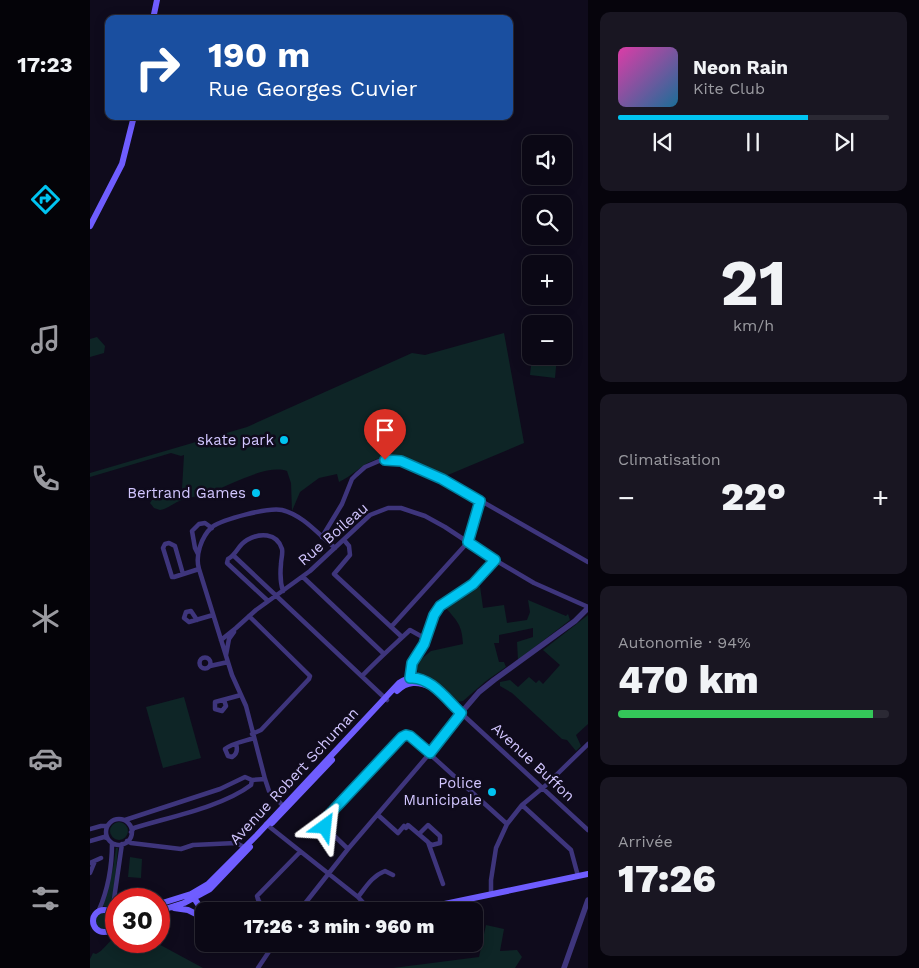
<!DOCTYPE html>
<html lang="fr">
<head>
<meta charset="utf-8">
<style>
	body { margin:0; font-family:"Work Sans",sans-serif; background:#191622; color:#f1f3f6; height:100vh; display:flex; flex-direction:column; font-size:19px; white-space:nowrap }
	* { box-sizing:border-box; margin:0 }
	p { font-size:16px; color:#9a9aa0 }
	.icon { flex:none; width:28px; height:28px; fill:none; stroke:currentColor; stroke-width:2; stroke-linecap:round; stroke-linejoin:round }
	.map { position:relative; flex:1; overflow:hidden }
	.side { display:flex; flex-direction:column; gap:12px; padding:12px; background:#06040c; width:331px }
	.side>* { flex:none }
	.banner { position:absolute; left:15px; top:15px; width:408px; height:105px; border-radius:10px; box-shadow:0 2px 12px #0003,0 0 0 1px #2b2934; background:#1a4fa0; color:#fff; overflow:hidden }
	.buttons { position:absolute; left:432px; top:135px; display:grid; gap:10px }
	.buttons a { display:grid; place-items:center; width:50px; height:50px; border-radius:10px; background:#0b0815; box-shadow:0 2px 12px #0003,0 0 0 1px #2b2934; font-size:25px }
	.speed { position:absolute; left:15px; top:888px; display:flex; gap:10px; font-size:25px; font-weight:700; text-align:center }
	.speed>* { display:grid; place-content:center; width:65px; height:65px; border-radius:50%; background:#0b0815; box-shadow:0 2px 12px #0003,0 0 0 1px #2b2934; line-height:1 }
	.speed .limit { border:8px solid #d22; background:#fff; color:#111 }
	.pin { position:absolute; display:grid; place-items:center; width:42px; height:42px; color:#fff; margin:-51px -21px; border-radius:50% 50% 50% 0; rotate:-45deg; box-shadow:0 0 5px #0007 }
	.pin .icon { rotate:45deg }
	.me { position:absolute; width:55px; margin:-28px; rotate:30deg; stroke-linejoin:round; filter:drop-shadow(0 0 4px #0008) }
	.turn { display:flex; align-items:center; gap:18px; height:105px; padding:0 20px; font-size:22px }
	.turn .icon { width:65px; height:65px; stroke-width:2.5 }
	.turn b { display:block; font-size:35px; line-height:42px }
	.big { font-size:38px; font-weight:800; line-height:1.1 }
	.side .card { flex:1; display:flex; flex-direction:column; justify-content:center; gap:8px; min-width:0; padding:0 18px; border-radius:10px; background:#191622 }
	.side .dial { align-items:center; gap:0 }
	.dial b { font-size:65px; line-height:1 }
	.song { display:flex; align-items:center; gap:15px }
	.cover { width:60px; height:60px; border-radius:8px; background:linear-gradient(135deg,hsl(320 70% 55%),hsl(200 70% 35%)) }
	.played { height:5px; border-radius:2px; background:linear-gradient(90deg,#00c4f1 70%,#2b2934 70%) }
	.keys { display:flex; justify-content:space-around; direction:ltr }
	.heat { display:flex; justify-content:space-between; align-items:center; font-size:28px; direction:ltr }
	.charge { height:8px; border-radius:4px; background:linear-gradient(90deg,#34c759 94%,#2b2934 0) }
	.trip { position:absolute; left:105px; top:902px; width:288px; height:50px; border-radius:10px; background:#0b0815; box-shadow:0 2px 12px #0003,0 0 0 1px #2b2934; font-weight:800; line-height:50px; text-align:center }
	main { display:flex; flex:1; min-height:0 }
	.tabs { display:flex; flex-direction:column; width:90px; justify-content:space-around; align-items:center; background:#040308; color:#9a9aa0 }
	.tabs .icon { width:35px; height:35px }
	.tabs .on { color:#00c4f1 }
	.tabs b { font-size:22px; color:#f1f3f6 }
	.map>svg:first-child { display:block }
	.green { fill:#0e2526 }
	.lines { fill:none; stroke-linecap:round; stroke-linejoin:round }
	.minor { stroke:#3e357c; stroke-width:4.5 }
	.tertiary { stroke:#3e357c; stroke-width:5.5 }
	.secondary { stroke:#6f5dff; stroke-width:6 }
	.route-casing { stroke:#007f9d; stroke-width:12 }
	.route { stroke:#00c4f1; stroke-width:9 }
	.poi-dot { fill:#00c4f1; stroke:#0f0b1c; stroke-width:2 }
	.labels { text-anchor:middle; stroke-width:5; stroke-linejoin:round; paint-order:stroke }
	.poi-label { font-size:15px; fill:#d2c6ff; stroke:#0f0b1c; text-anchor:end }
	.street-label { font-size:15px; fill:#d2c6ff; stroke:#0f0b1c }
</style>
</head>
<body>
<main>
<nav class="tabs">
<b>17:23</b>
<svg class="icon on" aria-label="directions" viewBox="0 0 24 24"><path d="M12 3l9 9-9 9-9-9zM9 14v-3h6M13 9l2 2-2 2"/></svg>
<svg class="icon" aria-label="music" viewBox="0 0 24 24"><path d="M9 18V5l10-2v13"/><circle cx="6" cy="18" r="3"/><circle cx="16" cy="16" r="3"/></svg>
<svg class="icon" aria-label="phone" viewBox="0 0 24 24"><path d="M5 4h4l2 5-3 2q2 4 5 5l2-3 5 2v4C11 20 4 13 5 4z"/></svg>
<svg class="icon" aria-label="climate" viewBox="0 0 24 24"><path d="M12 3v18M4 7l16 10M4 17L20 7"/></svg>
<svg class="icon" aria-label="car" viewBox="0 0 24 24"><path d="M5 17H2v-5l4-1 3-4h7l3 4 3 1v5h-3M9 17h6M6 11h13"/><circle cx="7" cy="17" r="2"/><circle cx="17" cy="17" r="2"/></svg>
<svg class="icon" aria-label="filters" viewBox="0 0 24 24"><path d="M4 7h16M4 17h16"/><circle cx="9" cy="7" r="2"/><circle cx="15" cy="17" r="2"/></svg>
</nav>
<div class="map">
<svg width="498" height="968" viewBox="0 0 498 968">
	<rect width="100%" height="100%" fill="#0f0b1c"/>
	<path class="green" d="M 414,333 L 434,443 L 353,477 C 331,467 307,450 282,461 C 270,466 262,476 249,482 L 247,474 L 229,478 L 210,492 L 202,511 L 201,483 L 197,471 C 176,464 141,485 121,492 C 110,496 98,497 87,502 C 81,505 77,509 70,510 L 64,508 L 60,503 L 62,500 L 92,489 L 94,455 L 91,456 L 81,453 L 0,477 L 0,473 L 157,427 L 322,353 L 335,355 Z
		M 7,337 L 15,346 L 14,353 L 0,357 L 0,339 Z
		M 442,356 L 467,356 L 465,378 L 440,375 Z
		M 390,586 L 393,608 L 414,605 L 417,623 L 437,620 L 440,612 L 438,600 L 476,616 L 478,614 L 480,620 L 428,660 L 427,642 L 443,637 L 443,628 L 409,635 L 409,643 L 404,643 L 409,662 L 414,662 L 416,667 L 396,681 L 373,701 L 367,702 L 342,679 L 328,673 L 325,664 L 341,651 L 373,644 C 372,624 367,621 354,606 L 359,603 L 361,605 Z
		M 498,615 L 498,724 L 486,735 L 491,746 L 486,751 L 477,740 L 472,739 L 422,693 L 410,686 L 410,682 L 420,680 L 428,687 L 439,677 L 446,683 L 449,680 L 453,684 L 470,665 L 453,650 Z
		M 94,697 L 111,758 L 73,768 L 56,707 Z
		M20 831a9 9 0 1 1 18 0a9 9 0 1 1-18 0Z
		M 26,848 L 28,848 L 24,890 L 20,908 L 13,906 L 23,869 Z
		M 40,857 L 52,859 L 51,878 L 38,877 Z
		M5 921a8 8 0 1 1 16 0a8 8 0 1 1-16 0Z
		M 396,925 L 414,929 L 410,951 L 427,950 L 432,957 L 425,968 L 303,968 L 389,957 Z
		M 26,936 L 26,941 L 63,941 L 113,968 L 0,968 L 0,959 L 3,953 L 6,954 C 13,951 19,941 26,936 Z"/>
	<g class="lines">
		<path class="minor" d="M 232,537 L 252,504 L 262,479 L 266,475 L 275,467 L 289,461 L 311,461 L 372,490 L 498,562
			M 254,540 L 259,546 L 260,555 L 244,574 L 312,637
			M 108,554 L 105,548 L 102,531 L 109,524 L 115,523 L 122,528
			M 144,556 L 297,700
			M 93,574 L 85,546 L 79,543 L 75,544 L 73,548 L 82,577 L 84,577 L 109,569
			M 213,577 L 294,654
			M 178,601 L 137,563 L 138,559 C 147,554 148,545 157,540 C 169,533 187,532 192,549 C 193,554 191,559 191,564 C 190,574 190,582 193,591
			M 159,616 L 220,676 L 219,679 L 171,730 L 162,734
			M 107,620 L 101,611 L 96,612 L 94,618 L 99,622 L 123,615
			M 301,627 L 378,542 L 390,501
			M 131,640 L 146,628 L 166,610 L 220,571 L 280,515 L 298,508 L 311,508 L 335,516 L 355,527 L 405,560 L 444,583 L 498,607
			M 136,655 L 139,639 L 144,632
			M109.5 663a5.5 5.5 0 1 1 11 0a5.5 5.5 0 1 1-11 0Z
			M 120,666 L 138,662
			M 272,676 C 287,660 304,645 320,630 L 336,639
			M 321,680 L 322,663 L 334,644 L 344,615 L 350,606 L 383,584 L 405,560
			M 134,700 L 136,706 L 132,711 L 125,709 L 125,702 L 151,695
			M 146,744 C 148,750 147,754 142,757 L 138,756 L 135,749 C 142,743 155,741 164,738
			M 432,805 L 481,850 L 488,876
			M 195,808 L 179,791 L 175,779 L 156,706 L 142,675 L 109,569 C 105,556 111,537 122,527 C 133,519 179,507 192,510 C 213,515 229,535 245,548
			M 288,815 L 308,833 L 314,826 L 316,828 L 318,825 L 338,842 L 353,884
			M16 832a13 13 0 1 1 26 0a13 13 0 1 1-26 0Z
			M 35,820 L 130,789 L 155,777 L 162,780 L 175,779
			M 176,824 L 268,897 L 279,909 L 279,911
			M 0,829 L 11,826 L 17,826
			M 41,832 L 44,828 C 79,817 132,807 161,785 L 162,780
			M 329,834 L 338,825 L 350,836 L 350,843 L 342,845 L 339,843
			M 0,841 L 14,837 L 17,838
			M 37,841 L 41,843 L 91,849 L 103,845 L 146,843 L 154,847
			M 258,849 L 235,827 L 235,819 L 316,735 L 322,738 L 417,824
			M 0,863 L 11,858
			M 0,873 L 5,861
			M 401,894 L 401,880 L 406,848 L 417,824 L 432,805 L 455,786 L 498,744
			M 268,897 C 276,887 282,876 295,871 L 303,875
			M 9,910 C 18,889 22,865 22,843
			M 182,911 C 174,907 169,905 167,896 L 210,852
			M 209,911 L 258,849 L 340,753 L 371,713 L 498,830
			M 22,913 L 32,844
			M 168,968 L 180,950 L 181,944"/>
		<path class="tertiary" d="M 352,695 L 371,713 L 389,692 L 404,680 L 485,621 L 498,608
			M 474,968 L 498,900"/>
		<path class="secondary" d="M 63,19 L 67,0
			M 0,226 L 32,164 L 44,116
			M 307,691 C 317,681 328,681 341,687
			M 182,823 L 242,760
			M 102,895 L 114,913
			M 69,904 L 101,894 L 118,884 L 167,835 L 309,683 C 327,671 340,682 352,695
			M 84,908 L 98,910 L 114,918
			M3 921a11 11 0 1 1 22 0a11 11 0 1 1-22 0Z
			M 69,911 L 94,903 L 120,889 L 160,847
			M 304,911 L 345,906 L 498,874"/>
	</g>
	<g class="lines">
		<defs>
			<path id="route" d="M 235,827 L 235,819 L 312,737 L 316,735 L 320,736 L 340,753 L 369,716 L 371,713 C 357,700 340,676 320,678 L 322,663 L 334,644 L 344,615 L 350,606 L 383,584 L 405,560 L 378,542 L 390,501 L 352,479 L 311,461 L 295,460"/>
		</defs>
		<use href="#route" class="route-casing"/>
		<use href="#route" class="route"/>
	</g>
	<g class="poi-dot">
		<circle cx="194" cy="440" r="5"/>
		<circle cx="166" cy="493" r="5"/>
		<circle cx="402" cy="792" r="5"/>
	</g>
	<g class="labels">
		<g class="poi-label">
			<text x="184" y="445">skate park</text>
			<text x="156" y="498">Bertrand Games</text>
			<text x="392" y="788">Police<tspan x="392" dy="17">Municipale</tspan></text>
		</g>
		<g class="street-label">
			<text transform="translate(243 534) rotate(-41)" y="5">Rue Boileau</text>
			<text transform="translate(443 762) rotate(43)" y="5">Avenue Buffon</text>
			<text transform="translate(204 776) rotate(-47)" y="5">Avenue Robert Schuman</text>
		</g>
	</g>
</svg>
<div class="buttons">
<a><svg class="icon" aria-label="sound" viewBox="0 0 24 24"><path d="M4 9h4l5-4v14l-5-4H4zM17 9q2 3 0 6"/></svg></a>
<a><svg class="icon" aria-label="search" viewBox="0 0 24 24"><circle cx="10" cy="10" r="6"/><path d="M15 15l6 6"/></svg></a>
<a>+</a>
<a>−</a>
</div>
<div class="speed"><div class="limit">30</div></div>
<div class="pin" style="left:295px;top:460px;background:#d93025"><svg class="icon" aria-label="arrive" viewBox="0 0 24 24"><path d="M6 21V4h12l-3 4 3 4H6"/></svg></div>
<svg class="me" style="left:235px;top:827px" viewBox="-20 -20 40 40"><path d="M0-17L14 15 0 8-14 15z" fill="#00c4f1" stroke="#fff" stroke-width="4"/></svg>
<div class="trip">17:26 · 3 min · 960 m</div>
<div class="banner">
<div class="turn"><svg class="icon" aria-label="right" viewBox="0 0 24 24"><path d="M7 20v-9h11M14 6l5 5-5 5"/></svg><div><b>190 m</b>Rue Georges Cuvier</div></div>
</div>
</div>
<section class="side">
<div class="card">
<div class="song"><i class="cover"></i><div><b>Neon Rain</b><p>Kite Club</p></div></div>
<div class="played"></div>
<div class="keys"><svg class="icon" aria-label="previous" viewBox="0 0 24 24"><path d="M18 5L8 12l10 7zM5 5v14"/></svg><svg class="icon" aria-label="pause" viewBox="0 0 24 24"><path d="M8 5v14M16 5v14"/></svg><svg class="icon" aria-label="next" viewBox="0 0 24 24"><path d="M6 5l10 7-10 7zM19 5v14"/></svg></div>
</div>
<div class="card dial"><b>21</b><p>km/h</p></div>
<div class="card"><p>Climatisation</p>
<div class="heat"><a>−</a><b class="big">22°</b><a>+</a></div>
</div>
<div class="card"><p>Autonomie · 94%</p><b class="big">470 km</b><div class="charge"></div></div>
<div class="card"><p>Arrivée</p><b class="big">17:26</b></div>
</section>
</main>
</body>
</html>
